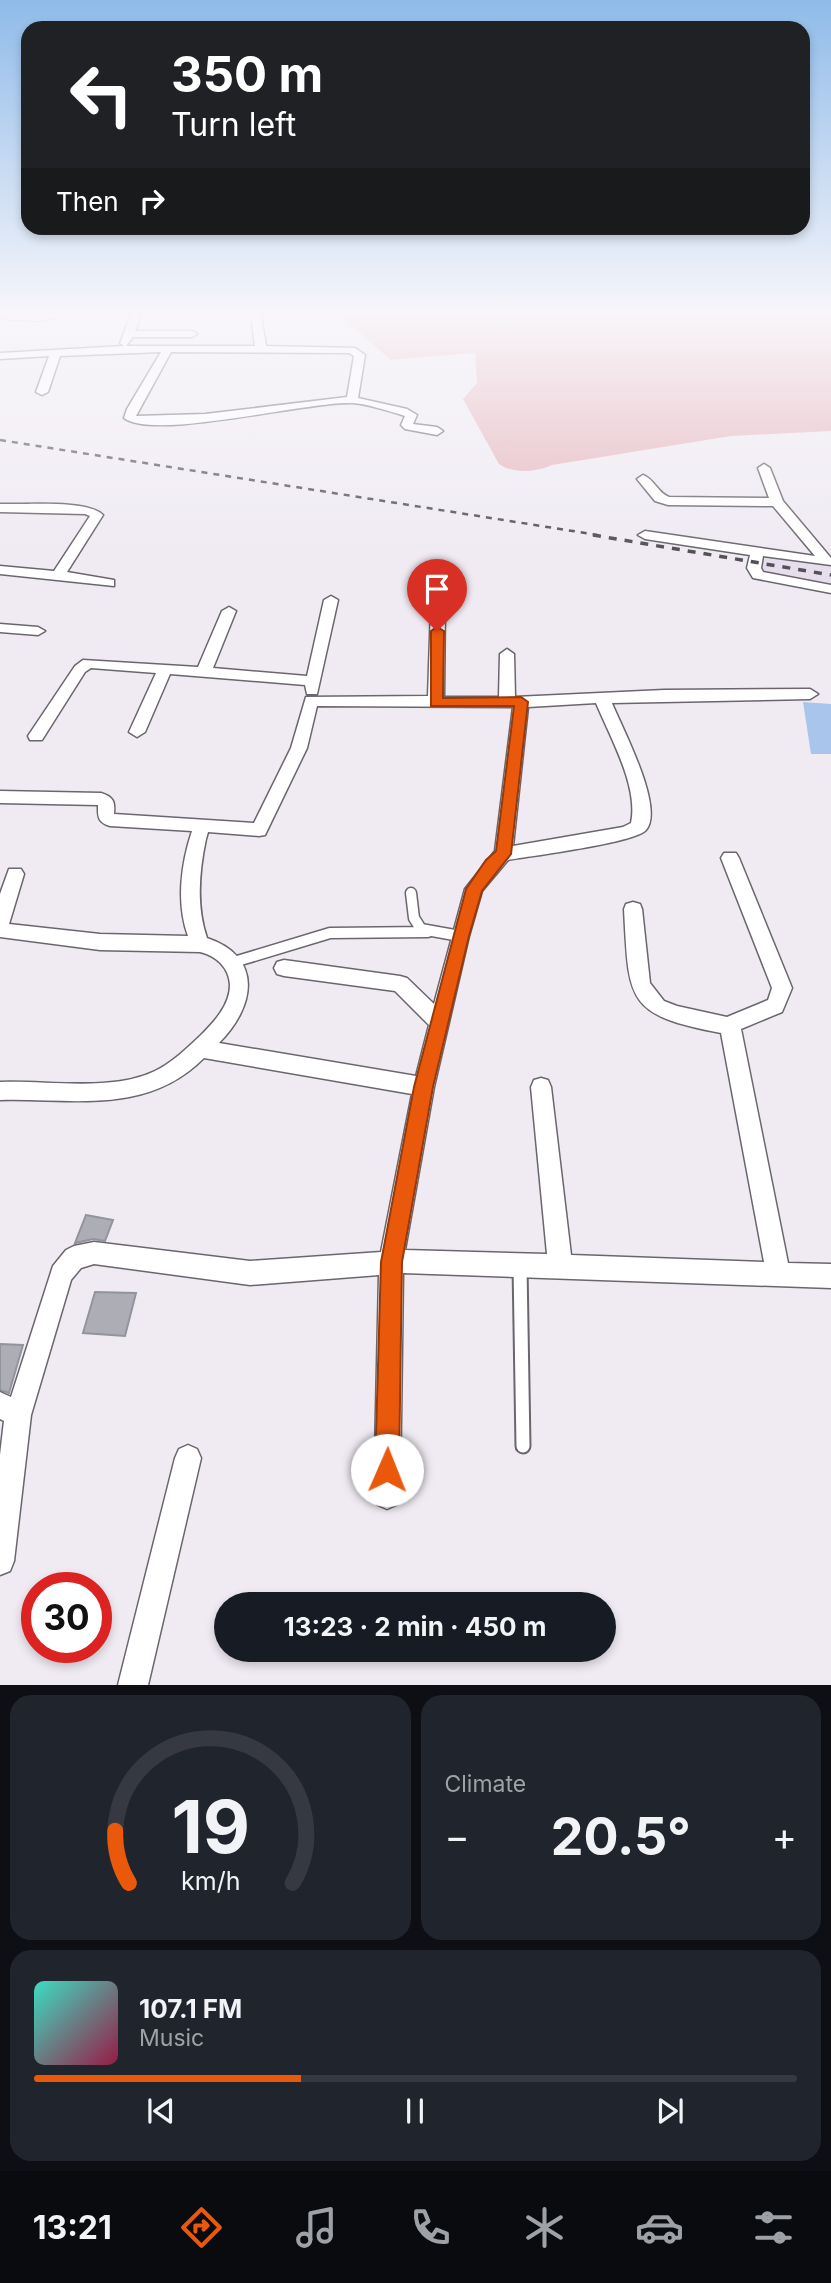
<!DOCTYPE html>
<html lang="en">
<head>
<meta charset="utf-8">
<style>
	body { margin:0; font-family:Inter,sans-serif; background:#20242c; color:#f1f3f6; height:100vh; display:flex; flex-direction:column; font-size:26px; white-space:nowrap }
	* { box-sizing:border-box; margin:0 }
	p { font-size:23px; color:#9ea1a6 }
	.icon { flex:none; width:38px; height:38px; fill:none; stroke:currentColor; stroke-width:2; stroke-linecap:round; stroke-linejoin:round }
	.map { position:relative; height:1685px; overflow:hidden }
	.details { display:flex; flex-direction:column; gap:10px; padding:10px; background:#0d0f14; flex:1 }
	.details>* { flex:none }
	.top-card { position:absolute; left:21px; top:21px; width:789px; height:214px; border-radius:21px; box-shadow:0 4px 10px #0003; background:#202124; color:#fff; overflow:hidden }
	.speed { position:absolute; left:21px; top:1572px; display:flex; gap:14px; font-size:35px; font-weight:700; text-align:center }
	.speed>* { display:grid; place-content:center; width:91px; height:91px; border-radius:50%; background:#171b24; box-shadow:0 4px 10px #0003; line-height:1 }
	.speed .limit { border:10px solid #d22; background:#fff; color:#111 }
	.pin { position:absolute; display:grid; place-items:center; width:60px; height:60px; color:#fff; margin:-72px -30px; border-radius:50% 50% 50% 0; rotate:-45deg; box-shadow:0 0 7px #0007 }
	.pin .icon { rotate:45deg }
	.me { position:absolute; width:77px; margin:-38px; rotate:1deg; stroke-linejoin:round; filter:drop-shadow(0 0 5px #0008) }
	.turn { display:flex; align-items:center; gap:24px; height:147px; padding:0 35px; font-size:32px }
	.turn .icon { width:91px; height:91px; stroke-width:2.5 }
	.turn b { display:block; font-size:49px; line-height:60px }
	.then { display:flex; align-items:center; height:66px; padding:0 35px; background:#0003; gap:14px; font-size:26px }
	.big { font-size:52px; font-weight:700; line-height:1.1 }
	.details .widget { flex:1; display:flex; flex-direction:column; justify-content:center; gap:10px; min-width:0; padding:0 24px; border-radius:21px; background:#20242c }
	.details .dial { align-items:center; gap:0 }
	.dial svg { height:182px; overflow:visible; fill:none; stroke:#363941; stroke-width:7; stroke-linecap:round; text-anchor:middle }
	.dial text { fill:#f1f3f6; stroke:none }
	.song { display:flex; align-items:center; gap:21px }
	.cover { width:84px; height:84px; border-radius:10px; background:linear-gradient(135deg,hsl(170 70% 55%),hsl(340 70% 35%)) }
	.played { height:7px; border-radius:4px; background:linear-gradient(90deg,#ea580c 35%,#363941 35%) }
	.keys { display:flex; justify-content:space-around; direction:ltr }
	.heat { display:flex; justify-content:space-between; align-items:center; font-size:38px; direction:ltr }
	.details .tiles { flex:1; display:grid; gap:10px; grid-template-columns:1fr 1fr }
	.widget:last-child { grid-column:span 2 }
	.trip { position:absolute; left:214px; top:1592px; width:402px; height:70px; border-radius:35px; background:#171b24; box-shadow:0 4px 10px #0003; font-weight:700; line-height:70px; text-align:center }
	.dock { display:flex; height:112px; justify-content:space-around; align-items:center; background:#090b0e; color:#9ea1a6 }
	.dock .icon { width:49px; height:49px }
	.dock .current { color:#ea580c }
	.dock b { font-size:32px; color:#f1f3f6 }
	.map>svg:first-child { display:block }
	.built { fill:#e7deed }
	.green { fill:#e6b8bf }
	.water { fill:#aac5eb }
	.building { fill:#adadb6; stroke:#93939c; stroke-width:2 }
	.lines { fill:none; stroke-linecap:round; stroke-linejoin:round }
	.lane-far1-casing { stroke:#6b666e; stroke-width:13 }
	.lane-casing { stroke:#6b666e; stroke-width:17 }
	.street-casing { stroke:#6b666e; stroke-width:3 }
	.lane-far1 { stroke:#fff; stroke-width:10 }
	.lane { stroke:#fff; stroke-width:13 }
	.street { fill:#fff; fill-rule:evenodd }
	.rail-far1 { stroke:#545156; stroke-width:2.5; stroke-dasharray:6 6; stroke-linecap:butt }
	.rail { stroke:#545156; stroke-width:3.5; stroke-dasharray:8 8; stroke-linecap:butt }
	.route { fill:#ea580c; stroke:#983908; stroke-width:2 }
</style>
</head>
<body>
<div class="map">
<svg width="831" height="1685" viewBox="0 0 831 1685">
	<rect width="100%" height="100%" fill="#f0ebf3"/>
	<path class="built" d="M 760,553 L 831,566 L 831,586 L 759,574 Z"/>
	<path class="green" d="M 339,315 L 831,315 L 831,431 L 731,436 L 552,465 C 537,472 513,474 499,464 L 463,399 L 477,383 L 475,353 L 391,360 Z"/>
	<path class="water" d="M 803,702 L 831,704 L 831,754 L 811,754 Z"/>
	<path class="building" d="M 86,1215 L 113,1220 L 105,1241 L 93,1239 L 75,1243 Z
		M 95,1292 L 136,1293 L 125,1336 L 83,1333 Z
		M 0,1344 L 23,1345 L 9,1393 L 0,1390 Z"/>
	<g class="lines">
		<defs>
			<path id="lane-far1" d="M 411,893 L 414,918 L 421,929 L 460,936
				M 234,962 L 330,933 L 428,932"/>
			<path id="lane" d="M 520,1266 L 523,1446"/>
			<path id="street" d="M 0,315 L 65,315 L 41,321 L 3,319 Z
				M 131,315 L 141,315 L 135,331 L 192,331 L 197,334 L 192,337 L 133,337 L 126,346 L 255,346 L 251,315 L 261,315 L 266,346 L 355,348 L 365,355 L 358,398 L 407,409 L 417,415 L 413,424 L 437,427 L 443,431 L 437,435 L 405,429 L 401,425 L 405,416 L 399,414 C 384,410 368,404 352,403 C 308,401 154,441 124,418 L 127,409 L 161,352 L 60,356 L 48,392 L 42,395 L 36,392 L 49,356 L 0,359 L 0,353 L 124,346 L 120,343 ZM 171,352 L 349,353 L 354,356 L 347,397 L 205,414 L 136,416 Z
				M 764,464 L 770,468 L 783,501 L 831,558 L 831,565 L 763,556 L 761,568 L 763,572 L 831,585 L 831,593 L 753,578 L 747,568 L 750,555 L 645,539 L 638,535 L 645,531 L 815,556 L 773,506 L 668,505 L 655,501 L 637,479 L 643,475 C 654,479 658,493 669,497 L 769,498 L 758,468 Z
				M 0,504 C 24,505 87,499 103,515 L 67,572 L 114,580 L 114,586 L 0,574 L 0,566 L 54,571 L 90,516 L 85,514 L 0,512 Z
				M 331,596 L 338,600 L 317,694 L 307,694 L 305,685 L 170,674 L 145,732 L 137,737 L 129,732 L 156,673 L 91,668 L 85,672 L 42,740 L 30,740 L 28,736 L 75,666 L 83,660 L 198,667 L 222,611 L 229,607 L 236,611 L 213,668 L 307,676 L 324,600 Z
				M 438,603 L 445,607 L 444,697 L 499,697 L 500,654 L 507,649 L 514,654 L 515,697 L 664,690 L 810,689 L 818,694 L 810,699 L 612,703 C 622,728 665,808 646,830 C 635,843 530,856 508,860 L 482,891 L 469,936 L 434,1087 L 405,1250 L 547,1254 L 531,1087 L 534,1080 L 541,1078 L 548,1080 L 551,1087 L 571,1255 L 764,1262 L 721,1033 C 625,1015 629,1000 624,909 L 626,904 L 633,902 L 640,904 L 642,909 L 650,983 L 664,1001 L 677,1006 L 727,1017 L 768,1000 L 772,988 L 721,858 L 724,853 L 736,853 L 739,858 L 792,988 L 782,1012 L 741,1029 L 788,1263 L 831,1264 L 831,1288 L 403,1273 L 400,1496 L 396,1505 L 387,1509 L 378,1505 L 374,1496 L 379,1275 L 250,1285 L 94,1264 L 81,1268 L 71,1280 L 31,1415 L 14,1561 L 10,1571 L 0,1575 L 0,1455 L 4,1421 L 0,1419 L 0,1392 L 11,1397 L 53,1266 L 66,1250 L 74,1246 L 94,1242 L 250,1261 L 381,1252 L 412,1094 L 204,1058 C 146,1116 73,1098 0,1100 L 0,1082 C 47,1080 112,1092 155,1071 C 172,1063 187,1048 201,1035 C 214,1022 230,1005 230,985 C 229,967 216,956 200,952 L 100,950 L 0,937 L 0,894 L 9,869 L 21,869 L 24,874 L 9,924 L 100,934 L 188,936 C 176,903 181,864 192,831 L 110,826 C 97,822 98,816 98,805 L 0,803 L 0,791 L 101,793 C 114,797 115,802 114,814 L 254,823 L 291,748 L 306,697 L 428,696 L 431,607 ZM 596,703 C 610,737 639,787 631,823 L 623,827 L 513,846 L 528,707 ZM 317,706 L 513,707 L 495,851 L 465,889 L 434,1004 L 407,978 L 400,976 L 284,960 L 277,962 L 274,968 L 277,974 L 284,976 L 395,991 L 429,1025 L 416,1076 L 219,1043 C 255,1007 264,957 207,938 C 196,906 199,872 206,839 L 208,832 L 259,836 L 265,835 L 307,748 Z
				M 0,624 L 38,627 L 45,631 L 38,635 L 0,632 Z
				M 188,1445 L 197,1449 L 201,1458 L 148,1685 L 118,1685 L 175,1458 L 179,1449 Z"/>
		</defs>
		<use href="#lane-far1" class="lane-far1-casing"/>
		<use href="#lane" class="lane-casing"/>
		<use href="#street" class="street-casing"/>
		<use href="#lane-far1" class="lane-far1"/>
		<use href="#lane" class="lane"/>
		<use href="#street" class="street"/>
		<path class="rail-far1" d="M 0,440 L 604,536"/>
		<path class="rail" d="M 593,535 L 831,575"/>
	</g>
	<linearGradient id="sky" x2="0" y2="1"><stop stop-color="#8fbbe9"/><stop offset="0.57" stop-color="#f8f6fa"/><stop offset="1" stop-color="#f8f6fa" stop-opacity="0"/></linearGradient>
	<rect width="831" height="551" fill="url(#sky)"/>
	<path class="route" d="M 437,627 L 444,631 L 443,698 L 521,697 L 528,702 L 511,854 L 482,891 L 469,936 L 433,1087 L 402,1262 L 399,1470 L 396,1478 L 387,1482 L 379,1478 L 375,1470 L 381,1262 L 414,1087 L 466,889 L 486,860 L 496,851 L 514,706 L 431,706 L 431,631 Z"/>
</svg>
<div class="speed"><div class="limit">30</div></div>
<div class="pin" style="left:437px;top:631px;background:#d93025"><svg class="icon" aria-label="arrive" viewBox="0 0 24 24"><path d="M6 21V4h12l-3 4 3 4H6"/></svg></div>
<svg class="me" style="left:387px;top:1470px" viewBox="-20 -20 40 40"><circle r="19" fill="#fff"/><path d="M0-13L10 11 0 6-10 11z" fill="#ea580c"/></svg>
<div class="trip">13:23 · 2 min · 450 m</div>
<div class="top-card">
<div class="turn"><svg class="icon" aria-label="left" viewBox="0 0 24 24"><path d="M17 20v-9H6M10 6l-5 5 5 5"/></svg><div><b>350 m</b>Turn left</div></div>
<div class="then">Then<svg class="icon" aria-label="right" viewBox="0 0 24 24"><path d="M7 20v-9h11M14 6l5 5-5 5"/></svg></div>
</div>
</div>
<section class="details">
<div class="tiles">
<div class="widget dial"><svg viewBox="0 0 100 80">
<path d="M14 69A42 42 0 1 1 86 69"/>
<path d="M14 69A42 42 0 0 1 8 46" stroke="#ea580c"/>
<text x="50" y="56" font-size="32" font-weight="700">19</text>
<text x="50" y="72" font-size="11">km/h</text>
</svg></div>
<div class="widget"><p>Climate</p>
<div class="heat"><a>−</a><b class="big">20.5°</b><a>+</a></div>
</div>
<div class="widget">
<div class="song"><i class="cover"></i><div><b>107.1 FM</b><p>Music</p></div></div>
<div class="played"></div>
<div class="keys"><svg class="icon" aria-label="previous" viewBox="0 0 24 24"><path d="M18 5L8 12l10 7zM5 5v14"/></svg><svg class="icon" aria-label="pause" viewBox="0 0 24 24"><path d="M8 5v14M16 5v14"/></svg><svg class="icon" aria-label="next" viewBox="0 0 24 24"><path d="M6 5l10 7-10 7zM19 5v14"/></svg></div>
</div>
</div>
</section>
<nav class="dock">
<b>13:21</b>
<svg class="icon current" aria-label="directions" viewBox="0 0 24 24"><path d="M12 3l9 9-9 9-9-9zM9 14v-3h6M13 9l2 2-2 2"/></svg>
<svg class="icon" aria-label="music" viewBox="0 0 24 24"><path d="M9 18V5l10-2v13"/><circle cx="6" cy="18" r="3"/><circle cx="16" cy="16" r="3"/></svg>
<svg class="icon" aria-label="phone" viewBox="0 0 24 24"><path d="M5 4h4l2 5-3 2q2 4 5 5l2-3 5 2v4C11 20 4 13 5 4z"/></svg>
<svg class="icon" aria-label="climate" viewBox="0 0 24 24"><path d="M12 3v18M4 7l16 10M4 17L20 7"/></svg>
<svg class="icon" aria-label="car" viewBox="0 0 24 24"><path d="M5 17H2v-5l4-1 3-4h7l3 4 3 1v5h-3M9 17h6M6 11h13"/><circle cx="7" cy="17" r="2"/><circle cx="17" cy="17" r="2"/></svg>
<svg class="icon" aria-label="filters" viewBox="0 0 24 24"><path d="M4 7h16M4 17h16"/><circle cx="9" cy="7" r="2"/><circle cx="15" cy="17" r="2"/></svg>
</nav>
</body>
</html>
